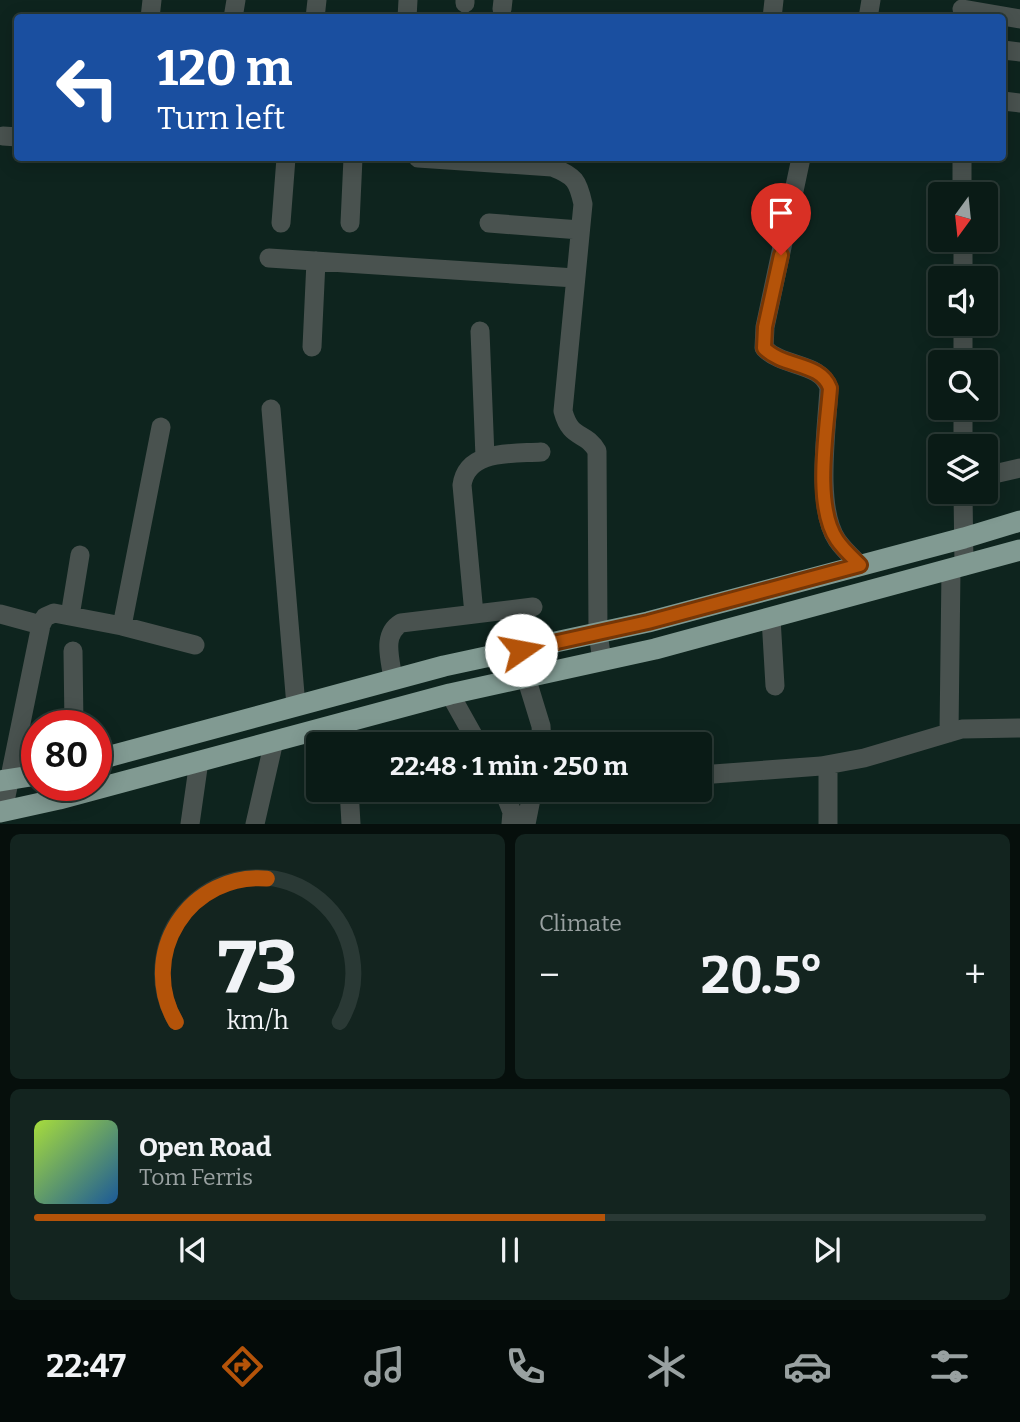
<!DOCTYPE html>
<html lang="en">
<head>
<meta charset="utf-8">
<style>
	body { margin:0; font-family:Bitter,serif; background:#13241f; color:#f1f3f6; height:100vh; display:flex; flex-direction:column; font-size:26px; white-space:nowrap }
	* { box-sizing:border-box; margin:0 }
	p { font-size:23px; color:#99a1a1 }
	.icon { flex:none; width:38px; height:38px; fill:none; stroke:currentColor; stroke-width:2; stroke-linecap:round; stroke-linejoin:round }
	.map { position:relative; height:824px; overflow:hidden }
	.details { display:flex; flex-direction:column; gap:10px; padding:10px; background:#060f0c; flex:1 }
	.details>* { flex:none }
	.banner { position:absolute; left:14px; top:14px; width:992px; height:147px; border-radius:7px; box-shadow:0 4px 18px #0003,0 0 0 2px #2a3935; background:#1a4fa0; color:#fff; overflow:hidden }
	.needle { width:46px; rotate:195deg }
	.tools { position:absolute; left:928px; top:182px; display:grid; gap:14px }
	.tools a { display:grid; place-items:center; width:70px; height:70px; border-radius:7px; background:#0a1b16; box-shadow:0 4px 18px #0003,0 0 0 2px #2a3935; font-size:35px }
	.speed { position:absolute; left:21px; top:710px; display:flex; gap:14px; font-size:35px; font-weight:700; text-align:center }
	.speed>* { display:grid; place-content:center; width:91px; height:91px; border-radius:50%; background:#0a1b16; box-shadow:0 4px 18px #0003,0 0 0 2px #2a3935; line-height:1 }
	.speed .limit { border:10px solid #d22; background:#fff; color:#111 }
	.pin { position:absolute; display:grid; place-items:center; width:60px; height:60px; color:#fff; margin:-72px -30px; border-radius:50% 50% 50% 0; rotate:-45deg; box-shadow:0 0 7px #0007 }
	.pin .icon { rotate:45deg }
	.me { position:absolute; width:77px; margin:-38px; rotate:78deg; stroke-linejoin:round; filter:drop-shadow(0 0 5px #0008) }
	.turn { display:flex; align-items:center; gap:24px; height:147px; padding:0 28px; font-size:32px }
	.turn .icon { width:91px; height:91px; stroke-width:2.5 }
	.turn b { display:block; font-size:49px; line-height:60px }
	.big { font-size:52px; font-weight:700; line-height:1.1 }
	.details .widget { flex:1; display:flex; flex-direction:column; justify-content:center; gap:10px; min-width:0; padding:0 24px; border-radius:10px; background:#13241f }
	.details .dial { align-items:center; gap:0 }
	.dial svg { height:182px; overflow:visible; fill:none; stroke:#2a3935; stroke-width:7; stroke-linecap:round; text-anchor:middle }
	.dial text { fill:#f1f3f6; stroke:none }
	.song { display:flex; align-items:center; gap:21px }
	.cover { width:84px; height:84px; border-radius:10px; background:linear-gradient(135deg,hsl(80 70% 55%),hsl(210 70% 35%)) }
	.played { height:7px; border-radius:4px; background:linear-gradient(90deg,#b45309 60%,#2a3935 60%) }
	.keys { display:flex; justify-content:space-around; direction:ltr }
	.heat { display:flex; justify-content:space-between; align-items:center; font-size:38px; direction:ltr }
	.details .tiles { flex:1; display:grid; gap:10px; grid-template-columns:1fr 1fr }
	.widget:last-child { grid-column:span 2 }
	.trip { position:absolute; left:306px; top:732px; width:406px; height:70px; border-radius:7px; background:#0a1b16; box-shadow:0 4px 18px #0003,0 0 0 2px #2a3935; font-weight:700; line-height:70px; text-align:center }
	.menu { display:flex; height:112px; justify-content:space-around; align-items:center; background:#040b09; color:#99a1a1 }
	.menu .icon { width:49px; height:49px }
	.menu .current { color:#b45309 }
	.menu b { font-size:32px; color:#f1f3f6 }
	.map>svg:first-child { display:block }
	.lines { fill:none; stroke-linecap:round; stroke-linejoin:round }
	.minor { stroke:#49524f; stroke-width:19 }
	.highway { stroke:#819a92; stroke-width:21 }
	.route-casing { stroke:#753606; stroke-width:18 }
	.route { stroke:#b45309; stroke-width:12 }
</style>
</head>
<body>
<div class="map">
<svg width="1020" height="824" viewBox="0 0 1020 824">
	<rect width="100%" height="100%" fill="#0e241e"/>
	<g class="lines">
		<path class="minor" d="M 465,3 L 465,0
			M 502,9 L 503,0
			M 962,9 L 1020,19
			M 150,18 L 152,0
			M 233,18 L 236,0
			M 315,18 L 317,0
			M 407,18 L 408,0
			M 772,18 L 774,0
			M 868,18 L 871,0
			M 1003,50 L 1020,52
			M 1003,101 L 1020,103
			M 3,136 L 18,137
			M 418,158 L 552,167 C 575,176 578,181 583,204 L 563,411 C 571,441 585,430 597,451 L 598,633 L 602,661
			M 801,158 L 765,327 L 764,348 C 783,368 821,362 829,388 C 827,428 815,507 837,540 C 843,549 852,557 860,565
			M 962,158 L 962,194
			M 281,223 L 286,158
			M 350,223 L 353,158
			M 489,223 L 580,230
			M 963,240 L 963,278
			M 269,258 L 575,278
			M 963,324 L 963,362
			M 480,331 L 485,457
			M 312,347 L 316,261
			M 963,408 L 963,446
			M 271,409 L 296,706
			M 985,481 L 994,474 L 1020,468
			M 963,492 L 964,566
			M 0,614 L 41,625
			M 474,614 L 462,485 C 467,449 512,454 541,452
			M 70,616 L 80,555
			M 771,618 L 775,686
			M 122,626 L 161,427
			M 73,651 L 74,726
			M 526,677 L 541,726 L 542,744
			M 393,680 C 391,660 381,635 401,623 L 533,607
			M 450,694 L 478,744
			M 346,721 L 347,744
			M 949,733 L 951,569
			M 828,765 L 828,824
			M 700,775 L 821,766 L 864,758 L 962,729 L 1020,728
			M 349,789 L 351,824
			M 503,789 L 512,812 L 511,824
			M 3,811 L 41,625 L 45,617 L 54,613 L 122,626 L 195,645
			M 190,824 L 199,761
			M 255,824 L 274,741
			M 526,824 L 533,789"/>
		<path class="highway" d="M 96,760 L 444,666 L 648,622 L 964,538 L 1020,521
			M 0,781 L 37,775
			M 0,812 L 59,799 L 450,694 L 655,649 L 1020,550"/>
	</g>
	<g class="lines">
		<defs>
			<path id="route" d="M 521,650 L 648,622 L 860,565 C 852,557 843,549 837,540 C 813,505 827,429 830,388 C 821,362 783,368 764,348 L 765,327 L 781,255"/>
		</defs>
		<use href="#route" class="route-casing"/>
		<use href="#route" class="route"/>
	</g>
</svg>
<div class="tools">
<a><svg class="needle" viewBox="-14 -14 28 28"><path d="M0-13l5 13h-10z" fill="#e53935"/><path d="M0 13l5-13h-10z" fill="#99a1a1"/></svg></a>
<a><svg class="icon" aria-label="sound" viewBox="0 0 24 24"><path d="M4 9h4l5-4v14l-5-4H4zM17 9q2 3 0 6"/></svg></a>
<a><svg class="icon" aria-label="search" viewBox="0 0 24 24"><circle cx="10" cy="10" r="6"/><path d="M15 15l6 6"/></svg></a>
<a><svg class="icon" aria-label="layers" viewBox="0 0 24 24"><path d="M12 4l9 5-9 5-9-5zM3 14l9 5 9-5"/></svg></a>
</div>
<div class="speed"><div class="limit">80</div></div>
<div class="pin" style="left:781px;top:255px;background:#d93025"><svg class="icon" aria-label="arrive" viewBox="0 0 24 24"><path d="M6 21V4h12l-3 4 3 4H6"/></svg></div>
<svg class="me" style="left:521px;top:650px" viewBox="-20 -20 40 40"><circle r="19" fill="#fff"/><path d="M0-13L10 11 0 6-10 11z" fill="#b45309"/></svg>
<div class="trip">22:48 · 1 min · 250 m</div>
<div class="banner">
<div class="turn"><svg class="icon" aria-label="left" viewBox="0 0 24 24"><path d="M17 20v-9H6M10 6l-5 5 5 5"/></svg><div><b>120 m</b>Turn left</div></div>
</div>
</div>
<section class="details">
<div class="tiles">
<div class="widget dial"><svg viewBox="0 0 100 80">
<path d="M14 69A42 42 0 1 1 86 69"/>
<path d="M14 69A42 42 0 0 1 54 6" stroke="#b45309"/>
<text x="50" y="56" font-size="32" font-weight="700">73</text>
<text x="50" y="72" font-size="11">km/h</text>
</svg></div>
<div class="widget"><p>Climate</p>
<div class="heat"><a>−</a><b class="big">20.5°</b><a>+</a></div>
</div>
<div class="widget">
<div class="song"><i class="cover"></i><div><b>Open Road</b><p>Tom Ferris</p></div></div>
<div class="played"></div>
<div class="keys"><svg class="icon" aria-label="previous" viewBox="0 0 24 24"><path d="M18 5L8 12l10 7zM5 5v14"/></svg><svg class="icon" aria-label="pause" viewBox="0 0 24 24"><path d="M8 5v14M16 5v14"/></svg><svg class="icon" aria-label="next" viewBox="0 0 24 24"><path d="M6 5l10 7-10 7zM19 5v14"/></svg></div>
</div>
</div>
</section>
<nav class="menu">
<b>22:47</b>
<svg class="icon current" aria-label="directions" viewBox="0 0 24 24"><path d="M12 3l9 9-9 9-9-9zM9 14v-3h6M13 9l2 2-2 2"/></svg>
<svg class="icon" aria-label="music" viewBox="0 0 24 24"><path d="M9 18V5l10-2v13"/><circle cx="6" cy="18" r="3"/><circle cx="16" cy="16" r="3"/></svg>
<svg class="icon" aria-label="phone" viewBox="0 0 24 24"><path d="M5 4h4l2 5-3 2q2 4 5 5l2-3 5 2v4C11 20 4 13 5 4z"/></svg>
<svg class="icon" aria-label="climate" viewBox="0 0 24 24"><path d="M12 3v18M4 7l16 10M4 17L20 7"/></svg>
<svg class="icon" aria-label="car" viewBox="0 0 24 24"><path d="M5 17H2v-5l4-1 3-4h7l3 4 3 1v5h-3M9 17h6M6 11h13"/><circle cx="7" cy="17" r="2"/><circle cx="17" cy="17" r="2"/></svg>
<svg class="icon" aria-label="filters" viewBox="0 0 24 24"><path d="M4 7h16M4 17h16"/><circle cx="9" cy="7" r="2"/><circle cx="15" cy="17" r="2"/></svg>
</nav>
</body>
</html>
